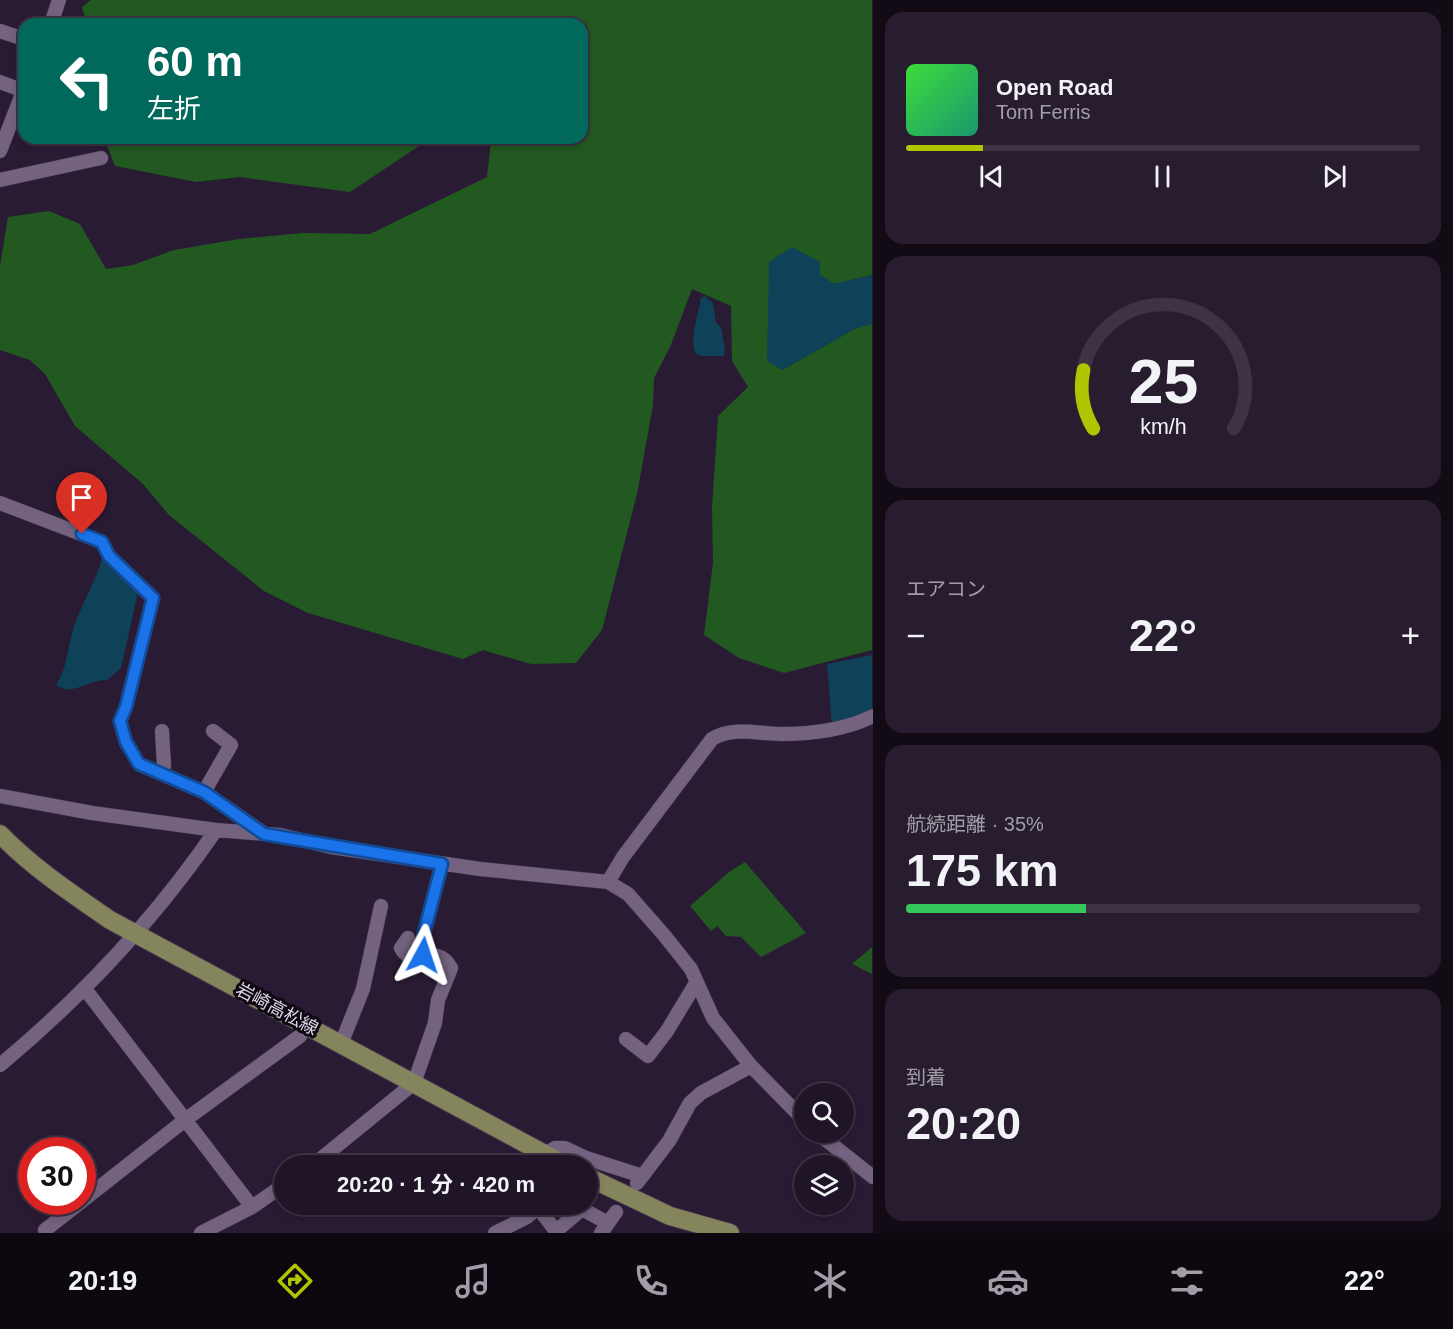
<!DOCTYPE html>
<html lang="ja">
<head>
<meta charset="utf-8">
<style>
	body { margin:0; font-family:Helvetica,"Noto Sans JP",sans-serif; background:#281d2f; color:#f1f3f6; height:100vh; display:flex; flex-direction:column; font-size:22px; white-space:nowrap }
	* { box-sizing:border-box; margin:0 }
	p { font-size:20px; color:#a29ea7 }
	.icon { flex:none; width:33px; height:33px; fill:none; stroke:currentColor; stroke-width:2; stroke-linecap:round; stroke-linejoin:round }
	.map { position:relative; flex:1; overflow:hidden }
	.drawer { display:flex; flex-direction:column; gap:12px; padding:12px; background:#120b15; width:580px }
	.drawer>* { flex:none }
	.hud { position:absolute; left:18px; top:18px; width:570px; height:126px; border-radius:18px; box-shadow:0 3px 9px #0003,0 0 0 2px #3d3344; background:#00695c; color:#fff; overflow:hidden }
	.controls { position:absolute; left:794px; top:1083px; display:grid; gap:12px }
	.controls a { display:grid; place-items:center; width:60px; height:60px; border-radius:50%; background:#201427; box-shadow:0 3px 9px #0003,0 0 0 2px #3d3344; font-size:30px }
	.speed { position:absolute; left:18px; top:1137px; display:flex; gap:12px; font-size:30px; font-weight:700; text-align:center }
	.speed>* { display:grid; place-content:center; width:78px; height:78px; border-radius:50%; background:#201427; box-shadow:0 3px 9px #0003,0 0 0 2px #3d3344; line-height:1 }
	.speed .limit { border:9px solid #d22; background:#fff; color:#111 }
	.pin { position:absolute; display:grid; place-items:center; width:51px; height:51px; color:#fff; margin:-62px -26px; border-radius:50% 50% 50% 0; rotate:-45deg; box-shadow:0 0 6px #0007 }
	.pin .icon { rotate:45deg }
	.me { position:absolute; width:66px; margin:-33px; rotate:5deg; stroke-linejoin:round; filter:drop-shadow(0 0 4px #0008) }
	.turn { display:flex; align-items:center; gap:21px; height:126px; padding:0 30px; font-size:27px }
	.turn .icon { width:78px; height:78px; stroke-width:2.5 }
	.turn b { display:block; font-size:42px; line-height:51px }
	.big { font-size:45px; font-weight:700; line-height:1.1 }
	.drawer .card { flex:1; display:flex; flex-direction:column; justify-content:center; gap:9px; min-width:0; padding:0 21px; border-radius:18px; background:#281d2f }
	.drawer .dial { align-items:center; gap:0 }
	.dial svg { height:156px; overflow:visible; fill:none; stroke:#3d3344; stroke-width:7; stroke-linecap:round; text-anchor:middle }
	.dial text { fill:#f1f3f6; stroke:none }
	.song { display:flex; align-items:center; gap:18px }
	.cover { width:72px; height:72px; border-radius:9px; background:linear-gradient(135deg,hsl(120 70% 55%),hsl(160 70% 35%)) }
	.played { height:6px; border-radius:3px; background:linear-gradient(90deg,#b0c501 15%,#3d3344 15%) }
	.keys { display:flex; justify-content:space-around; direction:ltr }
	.heat { display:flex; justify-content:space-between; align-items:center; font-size:33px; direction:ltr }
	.charge { height:9px; border-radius:4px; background:linear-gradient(90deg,#34c759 35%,#3d3344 0) }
	.trip { position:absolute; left:274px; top:1155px; width:324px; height:60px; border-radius:30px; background:#201427; box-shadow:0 3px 9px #0003,0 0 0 2px #3d3344; font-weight:700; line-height:60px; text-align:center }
	.menu { display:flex; height:96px; justify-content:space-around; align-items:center; background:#0d0810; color:#a29ea7 }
	.menu .icon { width:42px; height:42px }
	.menu .selected { color:#b0c501 }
	.menu b { font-size:27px; color:#f1f3f6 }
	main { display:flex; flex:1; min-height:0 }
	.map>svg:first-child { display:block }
	.green { fill:#225921 }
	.water { fill:#0d4259 }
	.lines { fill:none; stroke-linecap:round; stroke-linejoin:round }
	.minor-casing { stroke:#44374b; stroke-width:15 }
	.major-casing { stroke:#44374b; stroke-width:20 }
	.minor { stroke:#746380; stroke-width:14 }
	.major { stroke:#84855d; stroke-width:18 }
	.route-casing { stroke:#114b97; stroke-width:15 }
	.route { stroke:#1a73e8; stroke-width:10 }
	.labels { text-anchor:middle; stroke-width:6; stroke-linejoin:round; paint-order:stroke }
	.street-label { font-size:18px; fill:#ded5e5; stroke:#0f0914 }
</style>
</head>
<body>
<main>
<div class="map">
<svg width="873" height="1233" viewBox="0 0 873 1233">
	<rect width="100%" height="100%" fill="#2a1b34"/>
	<path class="green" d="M 91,0 L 872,0 L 872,275 L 834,284 L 820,275 L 782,370 L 856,328 L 872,324 L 872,650 L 784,673 L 739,658 L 704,635 L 713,563 L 712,506 L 718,416 L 748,387 L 732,361 L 731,306 L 692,289 L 670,347 L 654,378 L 653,405 L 637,494 L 602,630 L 576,663 L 531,664 L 483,650 L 463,659 L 308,613 L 264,591 L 169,515 L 143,484 L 75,426 L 45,374 L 30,360 L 0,350 L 0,266 L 8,217 L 49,211 L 80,224 L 106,269 L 133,265 L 174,250 L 239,239 L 303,233 L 370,234 L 487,177 L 491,140 L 488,138 L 582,138 L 582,24 L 87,24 L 82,7 Z
		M 104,138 L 431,138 L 350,192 L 240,177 L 196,182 L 115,166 Z
		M 745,862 L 806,933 L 761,957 L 741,937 L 726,936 L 717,926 L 711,931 L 690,906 L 729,872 Z
		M 872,947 L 872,974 L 852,964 Z"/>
	<path class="water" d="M 792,247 L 820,262 L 820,275 L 834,284 L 872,275 L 872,324 L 856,328 L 782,370 L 767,361 L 769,262 Z
		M 705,296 L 713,303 L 716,323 L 721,327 L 725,350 L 723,356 L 701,356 L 695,353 C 690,335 698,316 701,298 Z
		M 103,556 L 138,592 L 121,668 L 107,680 C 88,679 74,697 56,685 C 68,667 67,647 74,627 C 82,603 96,581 103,556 Z
		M 872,655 L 872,711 L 832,725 L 827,664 Z"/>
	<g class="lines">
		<defs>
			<path id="minor" d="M 51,24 L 59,0
				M 0,31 L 24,39
				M 0,82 L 24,91
				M 0,151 L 24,89
				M 0,180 L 101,158
				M 0,503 L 102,542 L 109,556 L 153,598 L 126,707 L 120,721 L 126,742 L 139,764 L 204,792 L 262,832
				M 162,731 L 164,766 L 162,774
				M 204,792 L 231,745 L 213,731
				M 0,796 L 92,813 L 216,830 L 280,835 L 331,847 L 480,869 L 608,882 L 628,894 L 664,935 L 691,969 L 713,1018 L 751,1066 L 804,1120
				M 608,882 L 623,857 L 712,739 C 733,726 758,734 781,734 C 812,734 845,730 873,716
				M 423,955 L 424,933 L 442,864
				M 85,989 L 252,1207
				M 626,1039 L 648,1056 L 667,1031 L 696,983
				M 341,1044 L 363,989 L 381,906
				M 0,1065 C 83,996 155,919 216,830
				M 816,1132 L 873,1177
				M 312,1166 L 414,1083 L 435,1023 L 438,1000 L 451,968 C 436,940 412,970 401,948 L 408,938
				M 538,1166 L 545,1154 L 555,1148 L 565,1148 L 586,1158 L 642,1176
				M 637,1183 L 669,1141 L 690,1103 L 701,1093 L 751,1066
				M 82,1201 L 185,1120 L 300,1036 L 306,1025
				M 535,1204 L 556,1231 L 582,1209 L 608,1223
				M 45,1230 L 81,1202
				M 201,1233 L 252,1207 L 285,1184
				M 495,1233 L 527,1217 L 536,1209
				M 601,1233 L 616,1212"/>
			<path id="major" d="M 0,834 C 33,868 71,893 110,920 L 567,1166
				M 588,1177 L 670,1216 L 730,1233"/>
		</defs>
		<use href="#minor" class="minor-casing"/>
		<use href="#major" class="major-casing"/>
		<use href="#minor" class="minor"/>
		<use href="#major" class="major"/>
	</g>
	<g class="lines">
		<defs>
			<path id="route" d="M 82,534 L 102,542 L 109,556 L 153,598 L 126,707 L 120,721 L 126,742 L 139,764 L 204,792 L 264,834 L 442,864 L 424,933 L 423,955"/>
		</defs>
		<use href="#route" class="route-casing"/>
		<use href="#route" class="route"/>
	</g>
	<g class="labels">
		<g class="street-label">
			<text transform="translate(277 1009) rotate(28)" y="6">岩崎高松線</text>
		</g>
	</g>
</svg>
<div class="controls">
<a><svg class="icon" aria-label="search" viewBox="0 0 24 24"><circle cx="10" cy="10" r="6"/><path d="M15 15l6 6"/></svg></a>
<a><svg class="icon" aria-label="layers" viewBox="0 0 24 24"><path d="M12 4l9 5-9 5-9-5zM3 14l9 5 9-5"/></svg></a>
</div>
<div class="speed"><div class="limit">30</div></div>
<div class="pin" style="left:82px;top:534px;background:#d93025"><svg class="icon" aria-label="arrive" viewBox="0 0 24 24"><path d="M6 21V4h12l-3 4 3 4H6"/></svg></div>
<svg class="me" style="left:423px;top:955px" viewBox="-20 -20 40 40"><path d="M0-17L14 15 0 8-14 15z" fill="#1a73e8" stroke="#fff" stroke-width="4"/></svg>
<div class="trip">20:20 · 1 分 · 420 m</div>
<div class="hud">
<div class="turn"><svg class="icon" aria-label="left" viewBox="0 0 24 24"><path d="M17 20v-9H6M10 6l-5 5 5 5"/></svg><div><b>60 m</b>左折</div></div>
</div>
</div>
<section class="drawer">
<div class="card">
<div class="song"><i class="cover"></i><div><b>Open Road</b><p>Tom Ferris</p></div></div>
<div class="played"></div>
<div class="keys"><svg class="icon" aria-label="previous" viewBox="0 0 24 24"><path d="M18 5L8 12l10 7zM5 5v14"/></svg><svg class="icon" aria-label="pause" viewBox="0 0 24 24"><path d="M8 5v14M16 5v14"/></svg><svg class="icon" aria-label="next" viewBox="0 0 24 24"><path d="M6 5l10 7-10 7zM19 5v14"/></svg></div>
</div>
<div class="card dial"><svg viewBox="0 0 100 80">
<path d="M14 69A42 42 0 1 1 86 69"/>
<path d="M14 69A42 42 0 0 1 9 39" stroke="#b0c501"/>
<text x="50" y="56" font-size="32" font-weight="700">25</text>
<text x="50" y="72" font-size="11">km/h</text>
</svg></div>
<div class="card"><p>エアコン</p>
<div class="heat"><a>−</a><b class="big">22°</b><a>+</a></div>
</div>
<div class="card"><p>航続距離 · 35%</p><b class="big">175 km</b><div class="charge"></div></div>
<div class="card"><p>到着</p><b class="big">20:20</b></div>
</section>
</main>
<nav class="menu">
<b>20:19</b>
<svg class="icon selected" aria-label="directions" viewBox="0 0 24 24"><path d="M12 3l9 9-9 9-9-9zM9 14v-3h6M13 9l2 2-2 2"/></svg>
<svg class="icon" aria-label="music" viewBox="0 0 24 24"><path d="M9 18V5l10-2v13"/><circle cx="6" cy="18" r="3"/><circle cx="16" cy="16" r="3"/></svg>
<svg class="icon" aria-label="phone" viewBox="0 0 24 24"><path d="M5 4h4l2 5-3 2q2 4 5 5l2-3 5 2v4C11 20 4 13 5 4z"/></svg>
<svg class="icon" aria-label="climate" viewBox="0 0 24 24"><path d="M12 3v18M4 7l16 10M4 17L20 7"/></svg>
<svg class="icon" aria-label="car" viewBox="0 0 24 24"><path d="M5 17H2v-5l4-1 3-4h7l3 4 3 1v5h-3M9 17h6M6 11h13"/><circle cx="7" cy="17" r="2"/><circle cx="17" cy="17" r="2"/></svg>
<svg class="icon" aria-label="filters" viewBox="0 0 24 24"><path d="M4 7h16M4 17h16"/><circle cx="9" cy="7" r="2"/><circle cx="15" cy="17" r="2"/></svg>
<b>22°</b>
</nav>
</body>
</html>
